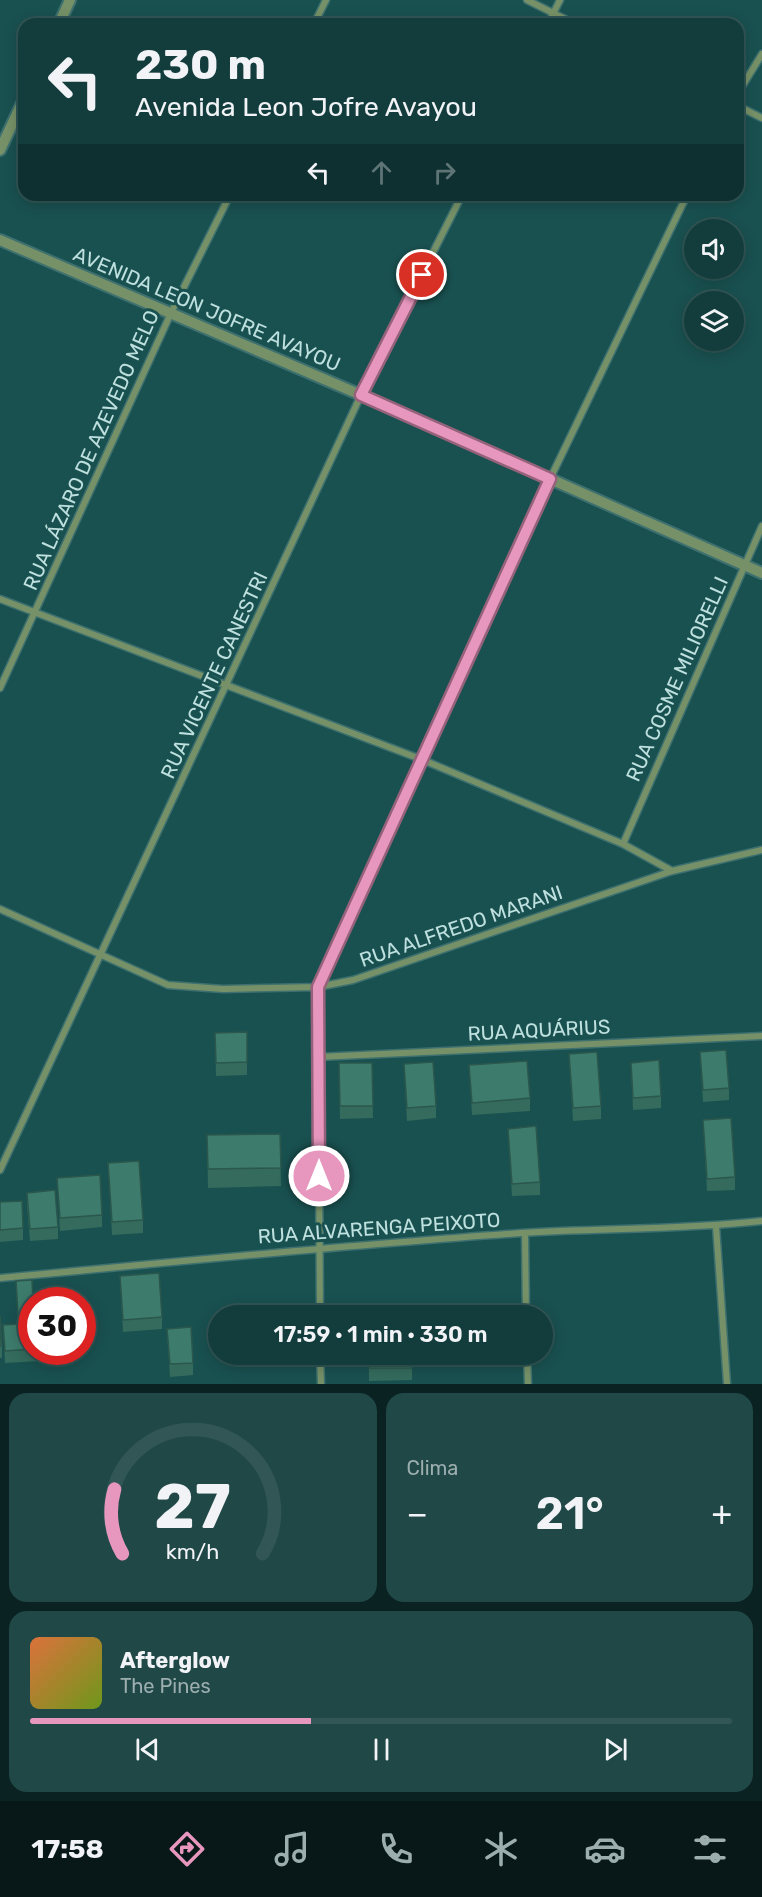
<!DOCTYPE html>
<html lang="pt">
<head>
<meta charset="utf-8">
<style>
	body { margin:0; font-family:Rubik,sans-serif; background:#204847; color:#f1f3f6; height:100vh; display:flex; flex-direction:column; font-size:22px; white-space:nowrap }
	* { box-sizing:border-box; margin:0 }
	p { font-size:20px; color:#9daeaf }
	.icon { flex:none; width:33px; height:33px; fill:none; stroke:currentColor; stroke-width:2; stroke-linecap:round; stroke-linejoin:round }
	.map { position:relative; height:1384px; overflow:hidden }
	.sheet { display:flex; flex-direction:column; gap:9px; padding:9px; background:#0a2221; flex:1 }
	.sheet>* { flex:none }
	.hud { position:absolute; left:18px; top:18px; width:726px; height:183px; border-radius:18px; box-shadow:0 3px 15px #0003,0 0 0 2px #325656; background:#133d3c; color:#f1f3f6; overflow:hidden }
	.controls { position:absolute; left:684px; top:219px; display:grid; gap:12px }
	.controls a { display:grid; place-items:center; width:60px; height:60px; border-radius:50%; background:#133d3c; box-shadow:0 3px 15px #0003,0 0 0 2px #325656; font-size:30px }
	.speed { position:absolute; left:18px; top:1287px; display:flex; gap:12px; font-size:30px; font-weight:700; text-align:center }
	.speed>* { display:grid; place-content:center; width:78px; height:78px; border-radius:50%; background:#133d3c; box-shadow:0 3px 15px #0003,0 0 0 2px #325656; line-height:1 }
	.speed .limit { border:9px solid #d22; background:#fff; color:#111 }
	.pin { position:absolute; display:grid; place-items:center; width:51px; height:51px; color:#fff; margin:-26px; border:3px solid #fff; border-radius:50%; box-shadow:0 2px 6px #0007 }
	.me { position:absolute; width:66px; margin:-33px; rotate:0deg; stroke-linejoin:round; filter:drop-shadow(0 0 4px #0008) }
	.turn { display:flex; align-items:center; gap:21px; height:126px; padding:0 18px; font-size:27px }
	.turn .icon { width:78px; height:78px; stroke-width:2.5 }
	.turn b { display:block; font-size:42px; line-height:51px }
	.lanes { display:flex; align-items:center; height:57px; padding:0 18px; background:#0003; justify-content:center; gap:30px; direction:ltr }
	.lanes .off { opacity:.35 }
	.big { font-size:45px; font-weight:600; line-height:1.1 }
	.sheet .widget { flex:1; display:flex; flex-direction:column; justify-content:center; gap:9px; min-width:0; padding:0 21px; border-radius:18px; background:#204847 }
	.sheet .dial { align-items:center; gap:0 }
	.dial svg { height:156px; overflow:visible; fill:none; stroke:#325656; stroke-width:7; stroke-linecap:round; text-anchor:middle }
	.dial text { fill:#f1f3f6; stroke:none }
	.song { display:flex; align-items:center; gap:18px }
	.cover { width:72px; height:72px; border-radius:9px; background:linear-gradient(135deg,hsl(20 70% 55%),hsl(80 70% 35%)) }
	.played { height:6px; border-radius:3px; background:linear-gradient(90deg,#e797bd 40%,#325656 40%) }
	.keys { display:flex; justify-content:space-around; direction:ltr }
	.heat { display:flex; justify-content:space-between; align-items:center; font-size:33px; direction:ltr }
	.sheet .tiles { flex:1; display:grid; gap:9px; grid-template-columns:1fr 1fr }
	.widget:last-child { grid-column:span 2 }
	.trip { position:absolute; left:208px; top:1305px; width:345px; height:60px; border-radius:30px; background:#133d3c; box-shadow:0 3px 15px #0003,0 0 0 2px #325656; font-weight:600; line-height:60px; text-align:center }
	.tab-bar { display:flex; height:96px; justify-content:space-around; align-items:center; background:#081818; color:#9daeaf }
	.tab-bar .icon { width:42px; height:42px }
	.tab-bar .selected { color:#e797bd }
	.tab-bar b { font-size:27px; color:#f1f3f6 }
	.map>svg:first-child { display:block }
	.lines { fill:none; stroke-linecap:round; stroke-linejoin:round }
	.minor-casing { stroke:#3d706f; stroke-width:9 }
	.tertiary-casing { stroke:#3d706f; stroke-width:14 }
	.minor { stroke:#769167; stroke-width:6 }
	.tertiary { stroke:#769167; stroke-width:10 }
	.wall { fill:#346b5d }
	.building { fill:#3d7c6c; stroke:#2b574c; stroke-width:1.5 }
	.route-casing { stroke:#96627b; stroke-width:15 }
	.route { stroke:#e797bd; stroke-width:10 }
	.labels { text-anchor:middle; stroke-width:6; stroke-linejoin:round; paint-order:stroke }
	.street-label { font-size:20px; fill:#bee0df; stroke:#195150 }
</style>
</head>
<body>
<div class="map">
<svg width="762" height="1384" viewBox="0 0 762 1384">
	<rect width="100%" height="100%" fill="#195150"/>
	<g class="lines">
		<defs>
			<path id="minor" d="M 527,0 L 575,24
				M 314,24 L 326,0
				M 548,24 L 560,0
				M 738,93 L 762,54
				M 738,106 L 762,118
				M 0,599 L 423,760 L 623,844 L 672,871
				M 0,688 L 171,313 L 230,195
				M 623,844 L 762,526
				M 0,909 L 168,985 L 223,989 L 318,987 L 353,980 L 672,871 L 762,850
				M 318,1057 L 762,1036
				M 0,1170 L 361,395 L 462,195
				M 716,1226 L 727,1384
				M 525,1233 L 526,1316
				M 0,1278 C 174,1262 347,1245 521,1233 C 602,1228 682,1230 762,1221
				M 320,1316 L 318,987 L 550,479 L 687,195
				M 320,1354 L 321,1384
				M 527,1354 L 528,1384"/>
			<path id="tertiary" d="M 59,24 L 70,0
				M 0,150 L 24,99
				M 0,240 L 361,395 L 762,573"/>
		</defs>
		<use href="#minor" class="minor-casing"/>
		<use href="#tertiary" class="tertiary-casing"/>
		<use href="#minor" class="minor"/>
		<use href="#tertiary" class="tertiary"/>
	</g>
	<path class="wall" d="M 247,1032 L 247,1075 L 216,1076 L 215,1033 Z
		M 700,1052 L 729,1088 L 729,1100 L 703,1102 Z
		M 569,1054 L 601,1106 L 601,1119 L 573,1121 Z
		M 339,1063 L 372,1063 L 373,1118 L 340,1119 Z
		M 631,1063 L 661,1096 L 661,1108 L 633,1110 Z
		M 404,1064 L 436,1106 L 436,1118 L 407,1121 Z
		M 469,1065 L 530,1098 L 530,1111 L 472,1115 Z
		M 703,1120 L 735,1177 L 735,1190 L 707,1191 Z
		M 508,1129 L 540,1182 L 540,1195 L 512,1196 Z
		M 280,1134 L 281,1186 L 208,1188 L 207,1135 Z
		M 108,1163 L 143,1220 L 143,1233 L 112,1235 Z
		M 57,1178 L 102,1215 L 102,1227 L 60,1231 Z
		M 27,1193 L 58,1227 L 58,1239 L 30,1241 L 27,1205 Z
		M 0,1202 L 23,1228 L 23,1240 L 0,1242 Z
		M 120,1276 L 162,1317 L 162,1329 L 123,1332 Z
		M 16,1281 L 32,1300 L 32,1352 L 40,1352 L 40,1361 L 5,1363 L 3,1325 L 18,1324 Z
		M 0,1316 L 2,1346 L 2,1358 L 0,1358 Z
		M 167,1329 L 193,1363 L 193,1375 L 170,1377 Z
		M 41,1352 L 76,1352 L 41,1354 Z
		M 369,1354 L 412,1354 L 412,1380 L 369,1381 Z"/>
	<path class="building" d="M 247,1032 L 247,1062 L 216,1063 L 215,1033 Z
		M 726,1050 L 729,1088 L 703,1090 L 700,1052 Z
		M 597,1052 L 601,1106 L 573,1108 L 569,1054 Z
		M 659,1060 L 661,1096 L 633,1098 L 631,1063 Z
		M 527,1061 L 530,1098 L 472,1103 L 469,1065 Z
		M 433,1062 L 436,1106 L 407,1108 L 404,1064 Z
		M 339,1063 L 372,1063 L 373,1106 L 340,1106 Z
		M 731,1118 L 735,1177 L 707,1179 L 703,1120 Z
		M 536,1126 L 540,1182 L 512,1184 L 508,1129 Z
		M 280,1134 L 281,1168 L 208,1169 L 207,1135 Z
		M 139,1161 L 143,1220 L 112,1222 L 108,1163 Z
		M 100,1175 L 102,1215 L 60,1218 L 57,1178 Z
		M 55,1190 L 58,1227 L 30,1229 L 27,1193 Z
		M 22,1201 L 23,1228 L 0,1230 L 0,1202 Z
		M 159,1273 L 162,1317 L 123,1320 L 120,1276 Z
		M 32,1280 L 33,1300 L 32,1300 L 32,1313 L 18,1314 L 16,1281 Z
		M 72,1292 L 73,1300 L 38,1300 L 38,1295 Z
		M 388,1307 L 388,1316 L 343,1316 L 342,1308 Z
		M 0,1316 L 2,1346 L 0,1346 Z
		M 32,1323 L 32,1349 L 5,1351 L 3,1325 Z
		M 191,1327 L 193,1363 L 170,1364 L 167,1329 Z
		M 369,1354 L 412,1354 L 412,1368 L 369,1368 Z"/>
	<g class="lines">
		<defs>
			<path id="route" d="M 319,1176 L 318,987 L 550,479 L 361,395 L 422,275"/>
		</defs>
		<use href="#route" class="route-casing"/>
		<use href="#route" class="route"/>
	</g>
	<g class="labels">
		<g class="street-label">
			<text transform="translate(207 309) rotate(23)" y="7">AVENIDA LEON JOFRE AVAYOU</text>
			<text transform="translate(91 450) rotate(-66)" y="7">RUA LÁZARO DE AZEVEDO MELO</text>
			<text transform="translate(214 675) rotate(-65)" y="7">RUA VICENTE CANESTRI</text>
			<text transform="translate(677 679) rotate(-66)" y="7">RUA COSME MILIORELLI</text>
			<text transform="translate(461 926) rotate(-19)" y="7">RUA ALFREDO MARANI</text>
			<text transform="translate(539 1030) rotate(-3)" y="7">RUA AQUÁRIUS</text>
			<text transform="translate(379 1228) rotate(-4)" y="7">RUA ALVARENGA PEIXOTO</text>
		</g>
	</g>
</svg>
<div class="controls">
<a><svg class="icon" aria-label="sound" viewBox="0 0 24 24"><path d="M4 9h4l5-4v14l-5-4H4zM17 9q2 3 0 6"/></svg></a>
<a><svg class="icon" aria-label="layers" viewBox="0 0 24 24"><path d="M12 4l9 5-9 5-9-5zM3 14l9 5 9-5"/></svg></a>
</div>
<div class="speed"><div class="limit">30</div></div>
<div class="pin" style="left:422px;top:275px;background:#d93025"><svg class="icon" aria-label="arrive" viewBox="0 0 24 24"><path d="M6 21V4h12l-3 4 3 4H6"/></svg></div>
<svg class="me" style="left:319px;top:1176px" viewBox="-20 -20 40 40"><circle r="17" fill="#e797bd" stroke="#fff" stroke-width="3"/><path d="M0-11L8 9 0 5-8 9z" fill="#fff"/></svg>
<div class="trip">17:59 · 1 min · 330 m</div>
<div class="hud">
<div class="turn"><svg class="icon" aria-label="left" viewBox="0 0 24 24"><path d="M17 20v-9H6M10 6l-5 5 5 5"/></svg><div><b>230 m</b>Avenida Leon Jofre Avayou</div></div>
<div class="lanes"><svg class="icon" aria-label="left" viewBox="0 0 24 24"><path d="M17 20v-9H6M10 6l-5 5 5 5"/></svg><svg class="icon off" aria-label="ahead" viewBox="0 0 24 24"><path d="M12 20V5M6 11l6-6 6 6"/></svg><svg class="icon off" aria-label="right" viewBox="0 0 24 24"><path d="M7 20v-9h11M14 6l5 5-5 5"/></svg></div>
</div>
</div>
<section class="sheet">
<div class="tiles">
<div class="widget dial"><svg viewBox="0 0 100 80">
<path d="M14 69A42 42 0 1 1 86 69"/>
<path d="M14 69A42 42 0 0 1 10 36" stroke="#e797bd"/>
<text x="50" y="56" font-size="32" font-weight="700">27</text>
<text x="50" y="72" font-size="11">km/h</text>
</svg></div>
<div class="widget"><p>Clima</p>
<div class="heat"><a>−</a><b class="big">21°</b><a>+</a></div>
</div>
<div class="widget">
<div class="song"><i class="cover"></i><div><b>Afterglow</b><p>The Pines</p></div></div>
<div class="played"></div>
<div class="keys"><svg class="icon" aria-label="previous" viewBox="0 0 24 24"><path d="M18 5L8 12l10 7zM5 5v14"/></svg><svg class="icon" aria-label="pause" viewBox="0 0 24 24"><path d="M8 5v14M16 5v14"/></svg><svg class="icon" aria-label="next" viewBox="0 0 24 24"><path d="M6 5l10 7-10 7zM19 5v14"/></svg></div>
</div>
</div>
</section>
<nav class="tab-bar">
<b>17:58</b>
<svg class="icon selected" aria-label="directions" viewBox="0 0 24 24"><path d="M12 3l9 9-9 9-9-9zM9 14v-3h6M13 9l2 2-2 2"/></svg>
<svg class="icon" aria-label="music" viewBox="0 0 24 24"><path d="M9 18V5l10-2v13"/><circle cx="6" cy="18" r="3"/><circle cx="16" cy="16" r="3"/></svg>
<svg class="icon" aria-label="phone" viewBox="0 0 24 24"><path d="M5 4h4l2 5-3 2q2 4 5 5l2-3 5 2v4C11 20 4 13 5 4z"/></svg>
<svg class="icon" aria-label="climate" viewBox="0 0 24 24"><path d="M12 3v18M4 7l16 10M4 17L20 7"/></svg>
<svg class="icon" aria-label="car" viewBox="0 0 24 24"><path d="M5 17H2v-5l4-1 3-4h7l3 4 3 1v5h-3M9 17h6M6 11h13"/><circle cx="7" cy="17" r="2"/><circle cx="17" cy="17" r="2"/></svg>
<svg class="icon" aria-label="filters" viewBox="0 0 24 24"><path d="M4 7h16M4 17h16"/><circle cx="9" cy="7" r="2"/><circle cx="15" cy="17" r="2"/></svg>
</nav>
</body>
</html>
